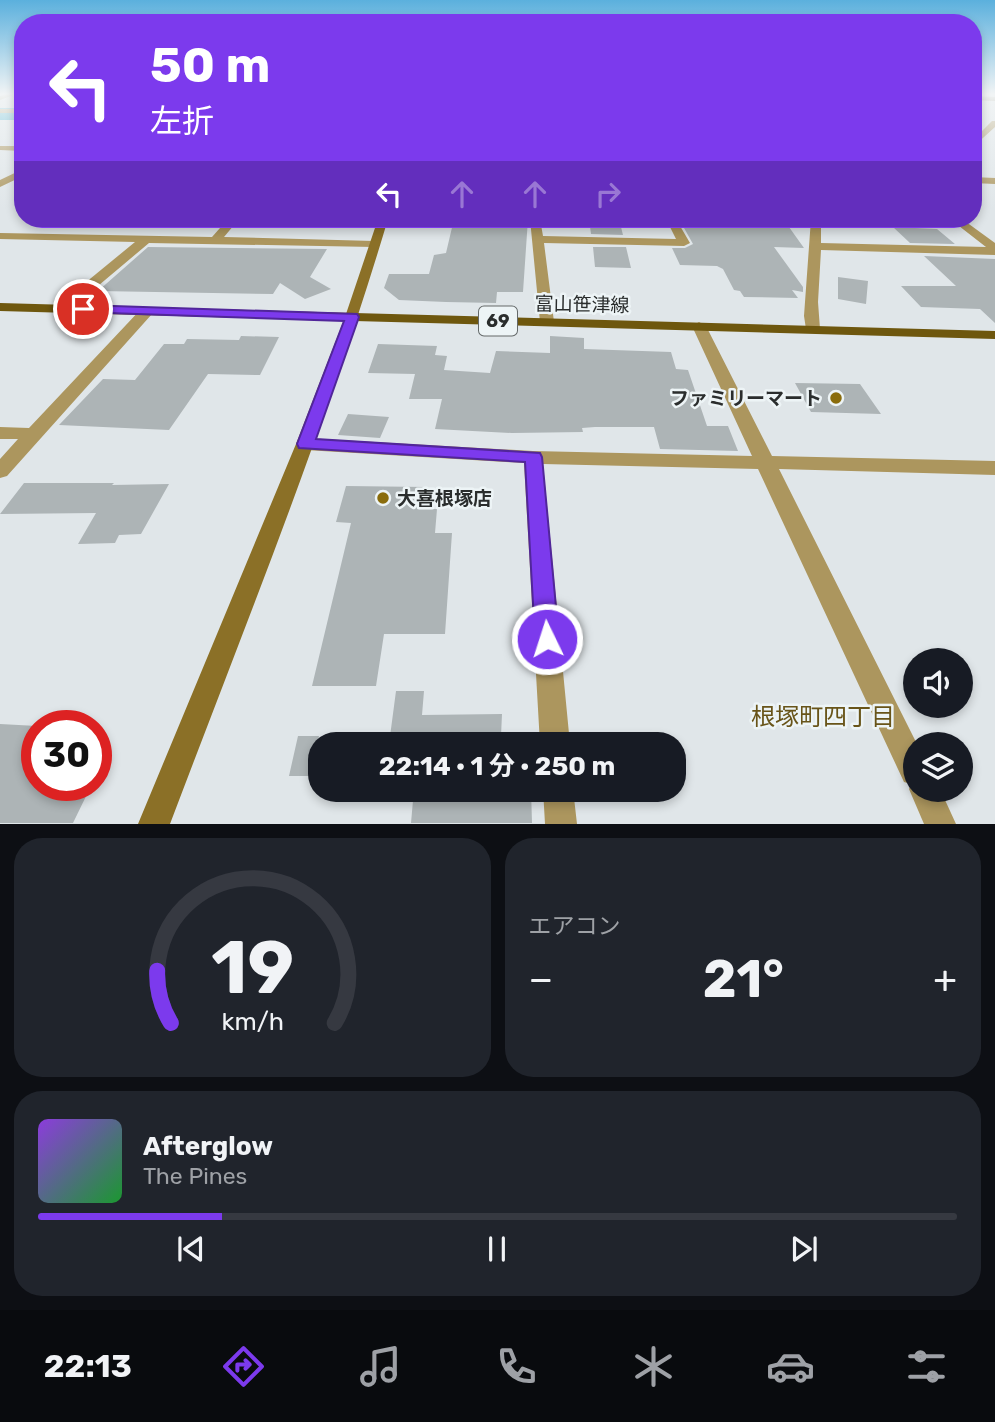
<!DOCTYPE html>
<html lang="ja">
<head>
<meta charset="utf-8">
<style>
	body { margin:0; font-family:Rubik,"Noto Sans JP",sans-serif; background:#20242c; color:#f1f3f6; height:100vh; display:flex; flex-direction:column; font-size:26px; white-space:nowrap }
	* { box-sizing:border-box; margin:0 }
	p { font-size:23px; color:#9ea1a6 }
	.icon { flex:none; width:38px; height:38px; fill:none; stroke:currentColor; stroke-width:2; stroke-linecap:round; stroke-linejoin:round }
	.map { position:relative; height:824px; overflow:hidden }
	.sheet { display:flex; flex-direction:column; gap:14px; padding:14px; background:#0d0f14; flex:1 }
	.sheet>* { flex:none }
	.banner { position:absolute; left:14px; top:14px; width:968px; height:214px; border-radius:28px; box-shadow:0 4px 10px #0003; background:#7c3aed; color:#fff; overflow:hidden }
	.controls { position:absolute; left:903px; top:648px; display:grid; gap:14px }
	.controls a { display:grid; place-items:center; width:70px; height:70px; border-radius:50%; background:#171b24; box-shadow:0 4px 10px #0003; font-size:35px }
	.speed { position:absolute; left:21px; top:710px; display:flex; gap:14px; font-size:35px; font-weight:700; text-align:center }
	.speed>* { display:grid; place-content:center; width:91px; height:91px; border-radius:50%; background:#171b24; box-shadow:0 4px 10px #0003; line-height:1 }
	.speed .limit { border:10px solid #d22; background:#fff; color:#111 }
	.pin { position:absolute; display:grid; place-items:center; width:60px; height:60px; color:#fff; margin:-30px; border:4px solid #fff; border-radius:50%; box-shadow:0 2px 7px #0007 }
	.me { position:absolute; width:77px; margin:-38px; rotate:356deg; stroke-linejoin:round; filter:drop-shadow(0 0 5px #0008) }
	.turn { display:flex; align-items:center; gap:24px; height:147px; padding:0 21px; font-size:32px }
	.turn .icon { width:91px; height:91px; stroke-width:2.5 }
	.turn b { display:block; font-size:49px; line-height:60px }
	.lanes { display:flex; align-items:center; height:66px; padding:0 21px; background:#0003; justify-content:center; gap:35px; direction:ltr }
	.lanes .off { opacity:.35 }
	.big { font-size:52px; font-weight:700; line-height:1.1 }
	.sheet .tile { flex:1; display:flex; flex-direction:column; justify-content:center; gap:10px; min-width:0; padding:0 24px; border-radius:28px; background:#20242c }
	.sheet .dial { align-items:center; gap:0 }
	.dial svg { height:182px; overflow:visible; fill:none; stroke:#363941; stroke-width:7; stroke-linecap:round; text-anchor:middle }
	.dial text { fill:#f1f3f6; stroke:none }
	.song { display:flex; align-items:center; gap:21px }
	.cover { width:84px; height:84px; border-radius:10px; background:linear-gradient(135deg,hsl(270 70% 55%),hsl(130 70% 35%)) }
	.played { height:7px; border-radius:4px; background:linear-gradient(90deg,#7c3aed 20%,#363941 20%) }
	.keys { display:flex; justify-content:space-around; direction:ltr }
	.heat { display:flex; justify-content:space-between; align-items:center; font-size:38px; direction:ltr }
	.sheet .tiles { flex:1; display:grid; gap:14px; grid-template-columns:1fr 1fr }
	.tile:last-child { grid-column:span 2 }
	.trip { position:absolute; left:308px; top:732px; width:378px; height:70px; border-radius:28px; background:#171b24; box-shadow:0 4px 10px #0003; font-weight:700; line-height:70px; text-align:center }
	.menu { display:flex; height:112px; justify-content:space-around; align-items:center; background:#090b0e; color:#9ea1a6 }
	.menu .icon { width:49px; height:49px }
	.menu .selected { color:#7c3aed }
	.menu b { font-size:32px; color:#f1f3f6 }
	.map>svg:first-child { display:block }
	.lines { fill:none; stroke-linecap:round; stroke-linejoin:round }
	.river { fill:#28a9cc; fill-rule:evenodd }
	.building { fill:#adb4b6 }
	.street { fill:#ac965e; fill-rule:evenodd }
	.secondary { fill:#8b7027; fill-rule:evenodd }
	.primary { fill:#6e570e; fill-rule:evenodd }
	.highway { fill:#53420e; fill-rule:evenodd }
	.route { fill:#7c3aed; stroke:#51269a; stroke-width:2 }
	.poi-dot { fill:#8a6c0c; stroke:#edf4f6; stroke-width:2.5 }
	.labels { text-anchor:middle; stroke-width:5; stroke-linejoin:round; paint-order:stroke }
	.shield { fill:#edf4f6; stroke:#646969; stroke-width:2 }
	.shield-label { font-size:18px; font-weight:bold; fill:#2a2d2d }
	.street-label { font-size:19px; fill:#2a2d2d; stroke:#edf4f6 }
	.poi-label { font-size:19px; font-weight:bold; fill:#2a2d2d; stroke:#edf4f6; text-anchor:end }
	.near-neighbourhood-label { font-size:24px; fill:#685419; stroke:#edf4f6 }
</style>
</head>
<body>
<div class="map">
<svg width="995" height="824" viewBox="0 0 995 824">
	<rect width="100%" height="100%" fill="#e0e6e9"/>
	<g class="lines">
		<path class="river" d="M 0,108 L 23,108 L 23,120 L 0,120 Z"/>
	</g>
	<path class="building" d="M 454,219 L 528,219 L 523,292 L 497,292 L 496,303 L 446,302 L 399,300 L 384,288 L 389,274 L 429,274 L 434,255 L 446,253 Z
		M 589,219 L 619,219 L 623,235 L 591,234 Z
		M 679,219 L 784,220 L 804,248 L 774,247 L 803,287 L 803,292 L 792,290 L 798,298 L 744,297 L 740,291 L 734,290 L 723,269 L 717,266 L 680,265 L 672,248 L 685,248 L 693,244 Z
		M 893,227 L 937,229 L 955,244 L 910,243 Z
		M 148,247 L 327,249 L 310,277 L 331,289 L 305,299 L 280,283 L 273,294 L 98,291 Z
		M 593,247 L 626,247 L 631,268 L 595,267 Z
		M 924,256 L 995,259 L 995,323 L 980,309 L 921,307 L 901,286 L 956,286 Z
		M 838,277 L 868,281 L 866,304 L 838,299 Z
		M 241,336 L 279,337 L 260,375 L 208,374 L 169,430 L 59,425 L 103,379 L 135,380 L 164,344 L 184,344 L 187,339 L 239,340 Z
		M 550,336 L 584,338 L 584,349 L 671,352 L 676,369 L 688,370 L 707,426 L 728,426 L 738,451 L 660,449 L 654,427 L 595,427 L 582,428 L 583,432 L 512,433 L 435,429 L 442,399 L 409,399 L 415,374 L 368,373 L 378,344 L 437,346 L 435,355 L 447,356 L 444,370 L 490,373 L 496,351 L 550,353 Z
		M 795,383 L 860,384 L 881,414 L 811,412 Z
		M 348,414 L 389,417 L 380,438 L 338,435 Z
		M 24,483 L 114,483 L 112,485 L 169,484 L 141,534 L 119,535 L 115,543 L 78,544 L 96,513 L 0,514 Z
		M 346,486 L 426,487 L 423,509 L 437,509 L 435,533 L 452,533 L 445,634 L 384,634 L 376,686 L 312,686 L 351,523 L 336,522 Z
		M 396,691 L 424,691 L 422,715 L 502,714 L 501,736 L 451,736 L 450,744 L 389,744 Z
		M 0,724 L 37,726 L 37,786 L 91,786 L 73,823 L 0,823 Z
		M 298,736 L 319,736 L 311,776 L 289,776 Z
		M 414,789 L 531,789 L 532,823 L 411,823 Z"/>
	<g class="lines">
		<path class="street" d="M 0,109 L 23,109 L 23,113 L 0,113 Z
			M 992,121 L 995,121 L 995,127 L 973,147 L 973,140 Z
			M 0,146 L 23,146 L 23,151 L 0,150 Z
			M 23,169 L 23,176 L 0,187 L 0,180 Z
			M 973,177 L 995,178 L 995,184 L 973,183 Z
			M 228,219 L 239,219 L 224,237 L 374,241 L 380,244 L 374,247 L 149,243 L 67,312 L 62,313 L 55,309 L 57,306 L 135,242 L 0,239 L 0,233 L 212,237 Z
			M 530,219 L 540,219 L 543,236 L 676,239 L 666,219 L 676,219 L 690,243 L 684,246 L 544,243 L 554,322 L 547,326 L 540,322 Z
			M 811,219 L 821,219 L 821,243 L 986,247 L 950,219 L 962,219 L 995,243 L 995,255 L 821,250 L 818,302 L 820,329 L 813,333 L 806,329 L 804,316 Z
			M 147,307 L 154,311 L 152,314 L 7,476 L 0,478 L 0,459 L 18,439 L 0,439 L 0,427 L 29,428 L 142,308 Z
			M 699,322 L 706,326 L 772,456 L 995,461 L 995,475 L 779,469 L 917,744 L 915,789 L 940,789 L 956,824 L 924,824 L 909,789 L 911,784 L 904,782 L 758,469 L 543,464 L 570,744 L 540,744 L 524,463 L 305,450 L 298,448 L 296,444 L 298,440 L 305,438 L 533,451 L 752,456 L 692,326 Z
			M 543,789 L 573,789 L 577,824 L 545,824 Z"/>
		<path class="secondary" d="M 7,94 L 16,94 L 0,100 L 0,96 Z
			M 378,219 L 388,219 C 327,424 246,623 170,824 L 138,824 L 296,444 L 345,317 Z"/>
		<path class="primary" d="M 0,303 L 995,331 L 995,339 L 0,311 Z"/>
		<path class="highway" d="M 973,96 L 995,97 L 995,101 L 973,100 Z"/>
	</g>
	<linearGradient id="sky" x2="0" y2="1"><stop stop-color="#5bb0dd"/><stop offset="0.45" stop-color="#f1f4f5"/><stop offset="1" stop-color="#f1f4f5" stop-opacity="0"/></linearGradient>
	<rect width="995" height="209" fill="url(#sky)"/>
	<path class="route" d="M 83,305 L 357,314 L 359,317 L 316,439 L 540,453 L 542,457 L 559,639 L 555,647 L 547,650 L 539,647 L 535,639 L 525,462 L 299,448 L 297,444 L 344,321 L 78,312 L 78,306 Z"/>
	<g class="poi-dot">
		<circle cx="836" cy="398" r="7"/>
		<circle cx="383" cy="498" r="7"/>
	</g>
	<g class="labels">
		<rect class="shield" x="479" y="306.5" width="38" height="29" rx="5"/>
		<g class="shield-label">
			<text x="498" y="327">69</text>
		</g>
		<g class="street-label">
			<text transform="translate(582 304) rotate(1)" y="7">富山笹津線</text>
		</g>
		<g class="poi-label">
			<text x="822" y="405">ファミリーマート</text>
			<text x="397" y="505" text-anchor="start">大喜根塚店</text>
		</g>
		<g class="near-neighbourhood-label">
			<text x="823" y="725">根塚町四丁目</text>
		</g>
	</g>
</svg>
<div class="controls">
<a><svg class="icon" aria-label="sound" viewBox="0 0 24 24"><path d="M4 9h4l5-4v14l-5-4H4zM17 9q2 3 0 6"/></svg></a>
<a><svg class="icon" aria-label="layers" viewBox="0 0 24 24"><path d="M12 4l9 5-9 5-9-5zM3 14l9 5 9-5"/></svg></a>
</div>
<div class="speed"><div class="limit">30</div></div>
<div class="pin" style="left:83px;top:309px;background:#d93025"><svg class="icon" aria-label="arrive" viewBox="0 0 24 24"><path d="M6 21V4h12l-3 4 3 4H6"/></svg></div>
<svg class="me" style="left:547px;top:639px" viewBox="-20 -20 40 40"><circle r="17" fill="#7c3aed" stroke="#fff" stroke-width="3"/><path d="M0-11L8 9 0 5-8 9z" fill="#fff"/></svg>
<div class="trip">22:14 · 1 分 · 250 m</div>
<div class="banner">
<div class="turn"><svg class="icon" aria-label="left" viewBox="0 0 24 24"><path d="M17 20v-9H6M10 6l-5 5 5 5"/></svg><div><b>50 m</b>左折</div></div>
<div class="lanes"><svg class="icon" aria-label="left" viewBox="0 0 24 24"><path d="M17 20v-9H6M10 6l-5 5 5 5"/></svg><svg class="icon off" aria-label="ahead" viewBox="0 0 24 24"><path d="M12 20V5M6 11l6-6 6 6"/></svg><svg class="icon off" aria-label="ahead" viewBox="0 0 24 24"><path d="M12 20V5M6 11l6-6 6 6"/></svg><svg class="icon off" aria-label="right" viewBox="0 0 24 24"><path d="M7 20v-9h11M14 6l5 5-5 5"/></svg></div>
</div>
</div>
<section class="sheet">
<div class="tiles">
<div class="tile dial"><svg viewBox="0 0 100 80">
<path d="M14 69A42 42 0 1 1 86 69"/>
<path d="M14 69A42 42 0 0 1 8 46" stroke="#7c3aed"/>
<text x="50" y="56" font-size="32" font-weight="700">19</text>
<text x="50" y="72" font-size="11">km/h</text>
</svg></div>
<div class="tile"><p>エアコン</p>
<div class="heat"><a>−</a><b class="big">21°</b><a>+</a></div>
</div>
<div class="tile">
<div class="song"><i class="cover"></i><div><b>Afterglow</b><p>The Pines</p></div></div>
<div class="played"></div>
<div class="keys"><svg class="icon" aria-label="previous" viewBox="0 0 24 24"><path d="M18 5L8 12l10 7zM5 5v14"/></svg><svg class="icon" aria-label="pause" viewBox="0 0 24 24"><path d="M8 5v14M16 5v14"/></svg><svg class="icon" aria-label="next" viewBox="0 0 24 24"><path d="M6 5l10 7-10 7zM19 5v14"/></svg></div>
</div>
</div>
</section>
<nav class="menu">
<b>22:13</b>
<svg class="icon selected" aria-label="directions" viewBox="0 0 24 24"><path d="M12 3l9 9-9 9-9-9zM9 14v-3h6M13 9l2 2-2 2"/></svg>
<svg class="icon" aria-label="music" viewBox="0 0 24 24"><path d="M9 18V5l10-2v13"/><circle cx="6" cy="18" r="3"/><circle cx="16" cy="16" r="3"/></svg>
<svg class="icon" aria-label="phone" viewBox="0 0 24 24"><path d="M5 4h4l2 5-3 2q2 4 5 5l2-3 5 2v4C11 20 4 13 5 4z"/></svg>
<svg class="icon" aria-label="climate" viewBox="0 0 24 24"><path d="M12 3v18M4 7l16 10M4 17L20 7"/></svg>
<svg class="icon" aria-label="car" viewBox="0 0 24 24"><path d="M5 17H2v-5l4-1 3-4h7l3 4 3 1v5h-3M9 17h6M6 11h13"/><circle cx="7" cy="17" r="2"/><circle cx="17" cy="17" r="2"/></svg>
<svg class="icon" aria-label="filters" viewBox="0 0 24 24"><path d="M4 7h16M4 17h16"/><circle cx="9" cy="7" r="2"/><circle cx="15" cy="17" r="2"/></svg>
</nav>
</body>
</html>
